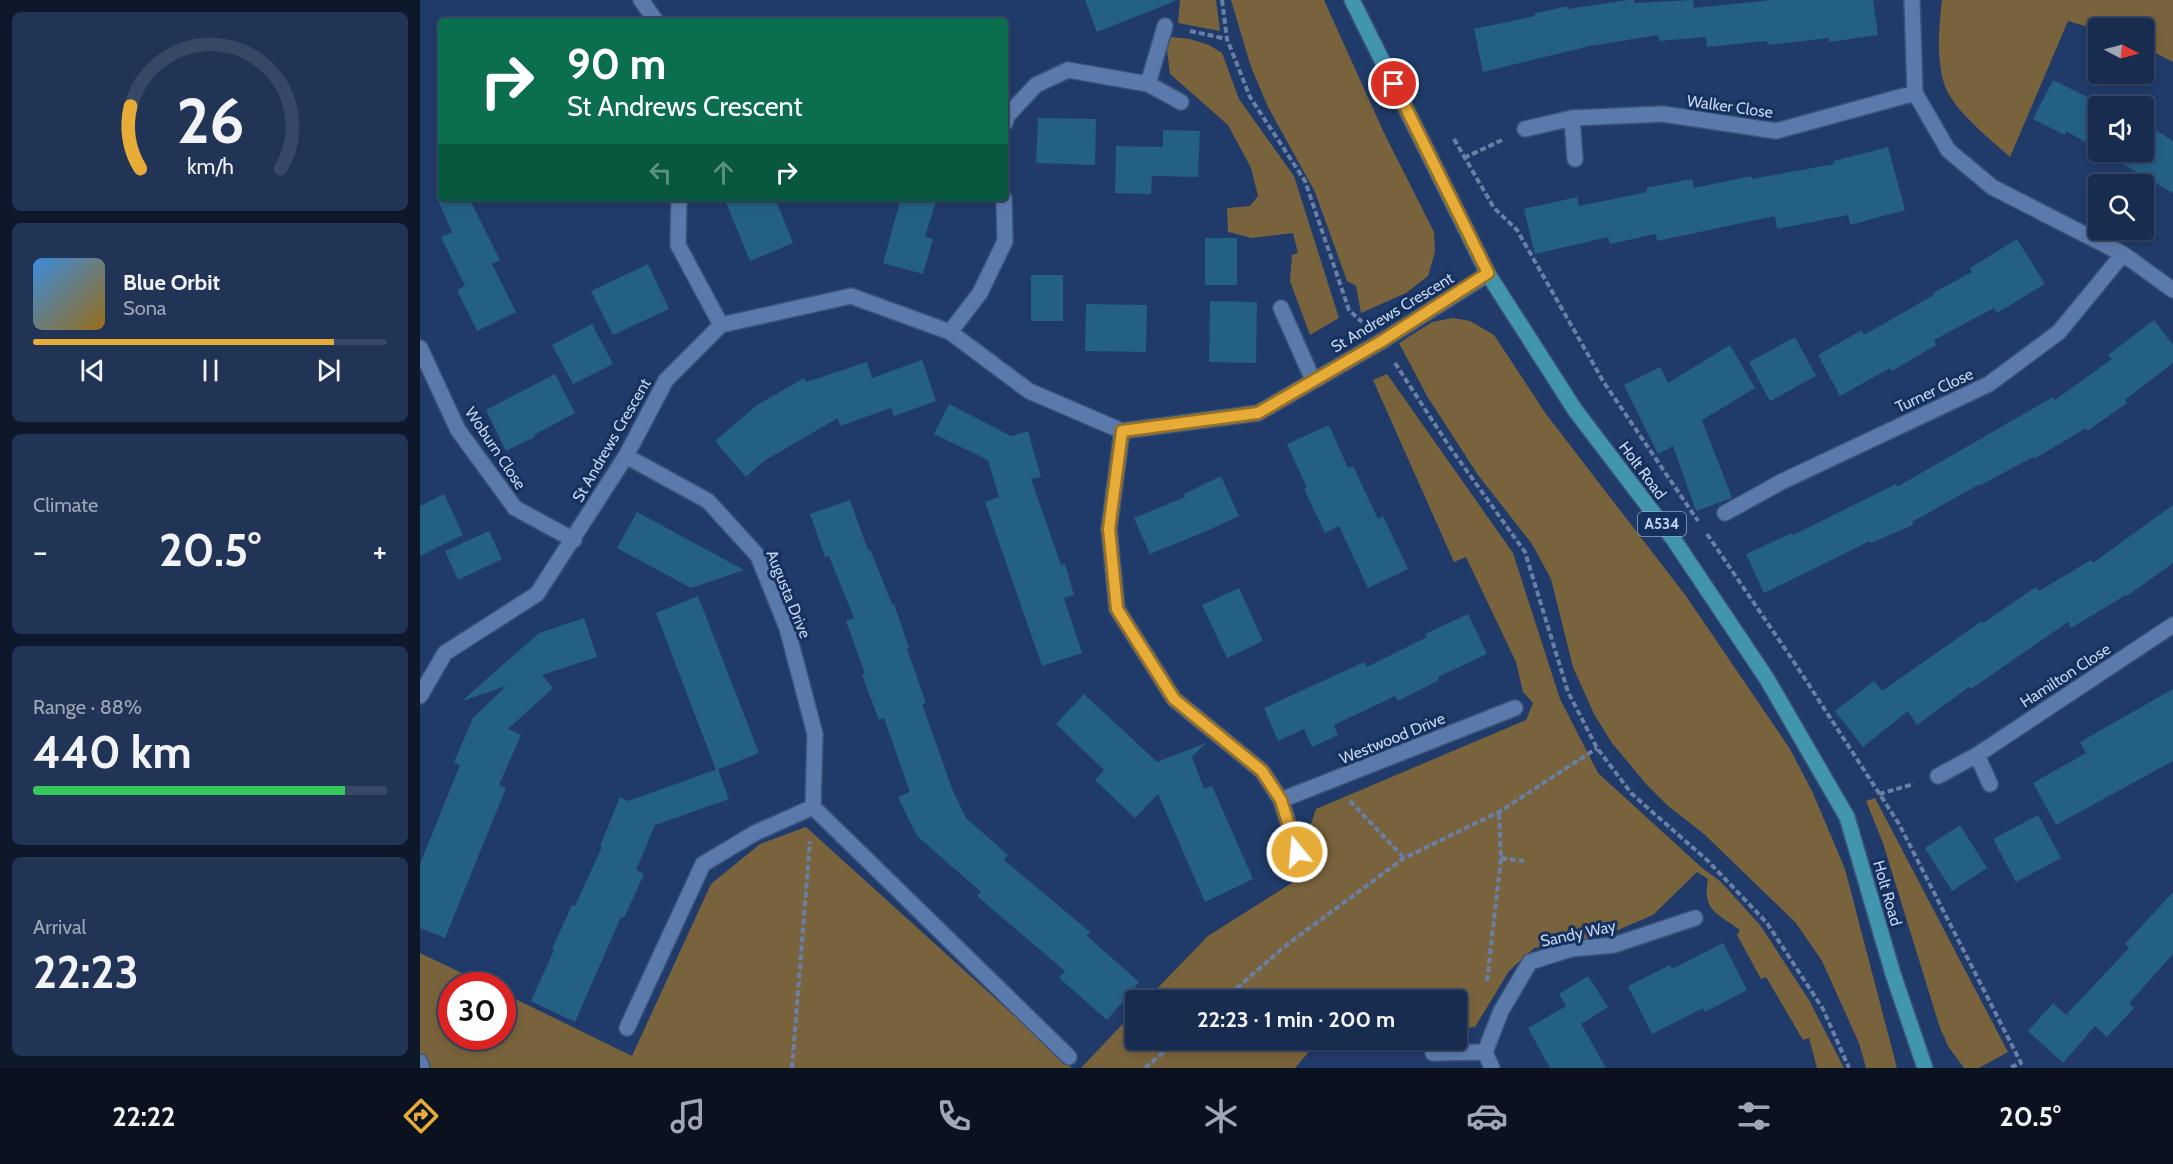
<!DOCTYPE html>
<html lang="en">
<head>
<meta charset="utf-8">
<style>
	body { margin:0; font-family:Cabin,sans-serif; background:#213456; color:#f1f3f6; height:100vh; display:flex; flex-direction:column; font-size:22px; white-space:nowrap }
	* { box-sizing:border-box; margin:0 }
	p { font-size:20px; color:#9fa7b7 }
	.icon { flex:none; width:33px; height:33px; fill:none; stroke:currentColor; stroke-width:2; stroke-linecap:round; stroke-linejoin:round }
	.map { position:relative; flex:1; overflow:hidden }
	.drawer { display:flex; flex-direction:column; gap:12px; padding:12px; background:#0d182b; width:420px }
	.drawer>* { flex:none }
	.hud { position:absolute; left:18px; top:18px; width:570px; height:183px; border-radius:6px; box-shadow:0 3px 9px #0003,0 0 0 2px #364866; background:#0b6e4f; color:#fff; overflow:hidden }
	.needle { width:39px; rotate:96deg }
	.controls { position:absolute; left:1668px; top:18px; display:grid; gap:12px }
	.controls a { display:grid; place-items:center; width:66px; height:66px; border-radius:6px; background:#182c4f; box-shadow:0 3px 9px #0003,0 0 0 2px #364866; font-size:30px }
	.speed { position:absolute; left:18px; top:972px; display:flex; gap:12px; font-size:30px; font-weight:700; text-align:center }
	.speed>* { display:grid; place-content:center; width:78px; height:78px; border-radius:50%; background:#182c4f; box-shadow:0 3px 9px #0003,0 0 0 2px #364866; line-height:1 }
	.speed .limit { border:9px solid #d22; background:#fff; color:#111 }
	.pin { position:absolute; display:grid; place-items:center; width:51px; height:51px; color:#fff; margin:-26px; border:3px solid #fff; border-radius:50%; box-shadow:0 2px 6px #0007 }
	.me { position:absolute; width:66px; margin:-33px; rotate:343deg; stroke-linejoin:round; filter:drop-shadow(0 0 4px #0008) }
	.turn { display:flex; align-items:center; gap:21px; height:126px; padding:0 30px; font-size:27px }
	.turn .icon { width:78px; height:78px; stroke-width:2.5 }
	.turn b { display:block; font-size:42px; line-height:51px }
	.lanes { display:flex; align-items:center; height:57px; padding:0 30px; background:#0003; justify-content:center; gap:30px; direction:ltr }
	.lanes .off { opacity:.35 }
	.big { font-size:45px; font-weight:800; line-height:1.1 }
	.drawer .tile { flex:1; display:flex; flex-direction:column; justify-content:center; gap:9px; min-width:0; padding:0 21px; border-radius:9px; background:#213456 }
	.drawer .dial { align-items:center; gap:0 }
	.dial svg { height:156px; overflow:visible; fill:none; stroke:#364866; stroke-width:7; stroke-linecap:round; text-anchor:middle }
	.dial text { fill:#f1f3f6; stroke:none }
	.song { display:flex; align-items:center; gap:18px }
	.cover { width:72px; height:72px; border-radius:9px; background:linear-gradient(135deg,hsl(210 70% 55%),hsl(40 70% 35%)) }
	.played { height:6px; border-radius:3px; background:linear-gradient(90deg,#e7ac37 85%,#364866 85%) }
	.keys { display:flex; justify-content:space-around; direction:ltr }
	.heat { display:flex; justify-content:space-between; align-items:center; font-size:33px; direction:ltr }
	.charge { height:9px; border-radius:4px; background:linear-gradient(90deg,#34c759 88%,#364866 0) }
	.trip { position:absolute; left:705px; top:990px; width:342px; height:60px; border-radius:6px; background:#182c4f; box-shadow:0 3px 9px #0003,0 0 0 2px #364866; font-weight:800; line-height:60px; text-align:center }
	.tabs { display:flex; height:96px; justify-content:space-around; align-items:center; background:#0a1220; color:#9fa7b7 }
	.tabs .icon { width:42px; height:42px }
	.tabs .selected { color:#e7ac37 }
	.tabs b { font-size:27px; color:#f1f3f6 }
	main { display:flex; flex:1; min-height:0 }
	.map>svg:first-child { display:block }
	.green { fill:#79633c }
	.building { fill:#245f84 }
	.lines { fill:none; stroke-linecap:round; stroke-linejoin:round }
	.minor-casing { stroke:#3c547a; stroke-width:18 }
	.major-casing { stroke:#3c547a; stroke-width:18 }
	.path { stroke:#697fa5; stroke-width:4; stroke-dasharray:6 3; stroke-linecap:butt }
	.minor { stroke:#5b7aac; stroke-width:15 }
	.major { stroke:#4195ad; stroke-width:15 }
	.route-casing { stroke:#967024; stroke-width:15 }
	.route { stroke:#e7ac37; stroke-width:10 }
	.labels { text-anchor:middle; stroke-width:6; stroke-linejoin:round; paint-order:stroke }
	.shield { fill:#16315d; stroke:#90a4c5; stroke-width:1.5 }
	.shield-label { font-size:15px; font-weight:bold; fill:#c5d6f2 }
	.street-label { font-size:16px; fill:#c5d6f2; stroke:#16315d }
</style>
</head>
<body>
<main>
<section class="drawer">
<div class="tile dial"><svg viewBox="0 0 100 80">
<path d="M14 69A42 42 0 1 1 86 69"/>
<path d="M14 69A42 42 0 0 1 9 37" stroke="#e7ac37"/>
<text x="50" y="56" font-size="32" font-weight="700">26</text>
<text x="50" y="72" font-size="11">km/h</text>
</svg></div>
<div class="tile">
<div class="song"><i class="cover"></i><div><b>Blue Orbit</b><p>Sona</p></div></div>
<div class="played"></div>
<div class="keys"><svg class="icon" aria-label="previous" viewBox="0 0 24 24"><path d="M18 5L8 12l10 7zM5 5v14"/></svg><svg class="icon" aria-label="pause" viewBox="0 0 24 24"><path d="M8 5v14M16 5v14"/></svg><svg class="icon" aria-label="next" viewBox="0 0 24 24"><path d="M6 5l10 7-10 7zM19 5v14"/></svg></div>
</div>
<div class="tile"><p>Climate</p>
<div class="heat"><a>−</a><b class="big">20.5°</b><a>+</a></div>
</div>
<div class="tile"><p>Range · 88%</p><b class="big">440 km</b><div class="charge"></div></div>
<div class="tile"><p>Arrival</p><b class="big">22:23</b></div>
</section>
<div class="map">
<svg width="1753" height="1068" viewBox="0 0 1753 1068">
	<rect width="100%" height="100%" fill="#203b69"/>
	<path class="green" d="M 760,0 L 796,0 L 800,31 L 758,23 Z
		M 811,0 L 904,0 L 964,133 L 1014,232 L 1015,252 L 1008,276 L 986,293 L 941,313 L 936,286 L 927,281 L 895,192 L 848,107 L 831,67 Z
		M 1522,0 L 1753,0 L 1753,62 L 1724,47 L 1724,28 L 1678,28 L 1678,30 L 1648,21 L 1590,157 C 1570,139 1541,116 1528,93 C 1515,68 1519,27 1522,0 Z
		M 751,37 L 770,39 L 789,45 L 802,53 L 819,99 L 874,176 L 919,318 L 890,335 L 870,281 L 872,255 L 878,253 L 873,233 L 832,238 L 808,232 L 807,208 L 830,206 L 838,196 L 831,168 L 808,125 L 750,74 L 747,50 Z
		M 1033,318 L 1050,321 L 1074,335 L 1126,414 L 1266,596 L 1370,749 L 1392,791 L 1425,869 L 1477,1068 L 1446,1068 L 1439,1043 L 1402,961 L 1376,923 L 1284,834 L 1248,806 L 1227,785 L 1192,743 L 1174,714 L 1153,667 L 1131,579 L 1112,544 L 1058,475 L 1007,396 L 979,343 L 1012,322 Z
		M 967,374 L 1093,553 L 1140,699 L 1178,773 L 1281,867 L 1301,882 L 1340,925 L 1389,1000 L 1424,1068 L 1397,1068 L 1389,1038 L 1383,1040 L 1346,977 L 1341,979 L 1317,935 L 1320,930 C 1297,913 1282,911 1288,879 L 1277,872 L 1233,915 L 1184,936 L 1114,948 L 1089,971 L 1055,1027 L 1037,1029 L 1036,1000 L 726,1000 L 788,936 L 886,874 L 895,844 L 890,827 L 896,809 L 1106,720 L 1113,703 L 1103,692 L 1096,662 L 1046,557 L 1034,562 L 953,380 Z
		M 1455,798 L 1588,1052 L 1559,1068 L 1544,1068 L 1528,1046 L 1519,1025 L 1463,843 L 1446,801 Z
		M 386,827 L 652,1068 L 0,1068 L 0,953 L 67,985 L 32,986 L 32,1036 L 82,1036 L 83,993 L 212,1056 L 291,884 L 340,844 Z
		M 715,1011 L 716,1040 L 899,1040 L 875,1068 L 661,1068 Z"/>
	<path class="building" d="M 665,0 L 755,0 L 755,1 L 677,32 Z
		M 1208,0 L 1214,0 L 1215,3 L 1273,0 L 1274,8 L 1351,0 L 1453,0 L 1458,35 L 1409,42 L 1409,38 L 1348,45 L 1347,41 L 1287,47 L 1286,37 L 1239,41 L 1238,35 L 1170,46 L 1063,72 L 1054,29 L 1115,16 L 1114,14 L 1147,6 L 1148,9 Z
		M 1633,80 L 1685,106 L 1678,106 L 1678,149 L 1646,131 L 1645,135 L 1613,119 Z
		M 618,118 L 676,119 L 675,165 L 616,163 Z
		M 1724,123 L 1753,141 L 1753,193 L 1682,152 L 1724,152 Z
		M 743,130 L 780,131 L 778,177 L 732,176 L 731,194 L 695,193 L 696,146 L 743,147 Z
		M 1468,147 L 1485,210 L 1430,225 L 1428,215 L 1357,229 L 1355,216 L 1237,241 L 1236,234 L 1190,244 L 1188,237 L 1115,254 L 1104,209 L 1157,197 L 1159,206 L 1227,192 L 1226,188 L 1272,179 L 1274,188 L 1331,176 L 1332,179 L 1414,164 L 1414,161 Z
		M 17,198 L 49,198 L 80,260 L 72,264 L 96,312 L 57,331 L 37,290 L 45,286 L 21,237 L 32,232 Z
		M 304,198 L 355,198 L 373,243 L 330,261 Z
		M 481,198 L 517,198 L 505,237 L 513,239 L 503,274 L 463,263 Z
		M 785,238 L 817,238 L 817,285 L 785,285 Z
		M 1597,239 L 1625,284 L 1577,313 L 1574,308 L 1514,340 L 1516,345 L 1472,371 L 1470,368 L 1420,396 L 1398,355 L 1442,330 L 1444,335 L 1514,295 L 1513,293 L 1552,272 L 1550,268 Z
		M 228,264 L 249,309 L 193,335 L 171,291 Z
		M 611,275 L 643,275 L 643,321 L 611,321 Z
		M 790,301 L 837,302 L 836,363 L 789,362 Z
		M 666,304 L 727,305 L 726,352 L 665,351 Z
		M 1734,320 L 1753,345 L 1753,363 L 1705,400 L 1707,403 L 1667,431 L 1666,428 L 1614,459 L 1613,457 L 1561,485 L 1560,484 L 1492,522 L 1493,525 L 1451,543 L 1450,541 L 1344,593 L 1326,554 L 1372,533 L 1373,535 L 1476,484 L 1477,487 L 1633,397 L 1635,400 L 1692,359 L 1688,355 Z
		M 172,324 L 193,364 L 153,384 L 132,345 Z
		M 1375,337 L 1396,376 L 1350,401 L 1329,362 Z
		M 1310,345 L 1335,388 L 1282,420 L 1312,498 L 1276,511 L 1253,446 L 1238,454 L 1204,385 L 1240,367 L 1248,383 Z
		M 502,360 L 516,401 L 474,416 L 471,408 L 420,426 L 418,418 L 344,461 L 326,477 L 295,441 L 337,405 L 384,378 L 387,382 L 447,362 L 452,378 Z
		M 135,374 L 155,413 L 114,435 L 115,437 L 86,451 L 66,410 Z
		M 529,404 L 591,436 L 608,431 L 621,477 L 611,479 L 641,565 L 645,564 L 654,595 L 644,598 L 662,653 L 622,666 L 565,502 L 579,497 L 568,460 L 514,434 Z
		M 909,425 L 928,468 L 933,466 L 958,519 L 963,516 L 988,569 L 948,588 L 919,526 L 905,533 L 884,489 L 887,488 L 867,444 Z
		M 801,476 L 819,516 L 782,533 L 730,554 L 714,518 L 765,497 L 764,494 Z
		M 24,494 L 43,535 L 0,556 L 0,506 Z
		M 430,500 L 448,550 L 450,549 L 472,604 L 474,604 L 489,648 L 487,649 L 506,703 L 502,704 L 533,791 L 546,818 L 588,855 L 584,860 L 670,932 L 667,936 L 719,982 L 687,1020 L 639,978 L 645,971 L 557,896 L 561,892 L 497,836 L 478,797 L 490,792 L 464,718 L 459,720 L 442,675 L 445,674 L 426,621 L 434,618 L 409,556 L 405,557 L 390,514 Z
		M 1753,505 L 1753,563 L 1707,596 L 1706,595 L 1651,628 L 1648,622 L 1551,689 L 1549,687 L 1497,725 L 1488,711 L 1443,747 L 1415,711 L 1454,681 L 1462,691 L 1562,621 L 1563,623 L 1616,587 L 1619,591 L 1671,560 L 1673,563 Z
		M 217,512 L 324,570 L 271,588 L 197,548 Z
		M 69,531 L 82,559 L 38,580 L 25,551 Z
		M 819,588 L 843,641 L 807,658 L 782,605 Z
		M 278,596 L 339,753 L 296,770 L 236,613 Z
		M 1048,614 L 1067,654 L 1018,677 L 1019,680 L 978,701 L 975,696 L 914,725 L 918,735 L 892,747 L 884,729 L 858,741 L 844,708 L 944,662 L 947,667 L 1007,637 L 1005,634 Z
		M 164,618 L 177,657 L 122,675 L 133,688 L 88,729 L 101,735 L 79,785 L 86,788 L 25,938 L 0,928 L 0,864 L 40,765 L 34,762 L 53,718 L 86,686 L 42,701 L 119,633 Z
		M 1753,689 L 1753,761 L 1636,825 L 1613,783 L 1666,753 L 1660,742 Z
		M 664,694 L 737,762 L 786,743 L 772,757 L 784,789 L 792,786 L 833,879 L 785,902 L 738,794 L 715,818 L 675,780 L 684,770 L 636,724 Z
		M 298,769 L 309,799 L 235,825 L 216,870 L 224,874 L 204,918 L 201,917 L 155,1022 L 111,1001 L 134,950 L 132,949 L 152,905 L 155,906 L 182,847 L 180,846 L 200,797 L 208,801 Z
		M 1618,815 L 1641,858 L 1596,882 L 1573,839 Z
		M 1540,825 L 1567,868 L 1532,891 L 1505,848 Z
		M 1753,892 L 1753,954 L 1709,1003 L 1714,1008 L 1687,1037 L 1675,1026 L 1643,1063 L 1608,1031 L 1633,1003 L 1646,1015 L 1709,948 L 1705,944 Z
		M 1303,943 L 1327,990 L 1285,1012 L 1283,1008 L 1232,1034 L 1208,986 L 1250,965 L 1252,969 Z
		M 1168,976 L 1188,1007 L 1161,1024 L 1186,1068 L 1130,1068 L 1108,1028 L 1146,1006 L 1139,994 Z"/>
	<g class="lines">
		<defs>
			<path id="minor" d="M 221,0 L 236,21
				M 1492,0 L 1495,93 L 1528,150 L 1572,187 L 1703,254 L 1753,290
				M 728,84 L 761,102
				M 1152,118 L 1155,159
				M 585,123 L 587,116 L 616,85 L 648,70 L 728,84 L 745,26
				M 1105,129 L 1152,118 L 1243,114 L 1356,131 L 1495,93
				M 259,198 L 258,245 L 301,325
				M 861,308 L 893,380
				M 530,332 L 560,293 L 585,241 L 584,198
				M 0,348 L 38,430 L 95,508 L 154,540
				M 702,431 L 689,529 L 697,609 L 754,699 L 842,771 L 861,800
				M 206,456 L 288,501 L 338,556 L 367,628 L 395,734 L 393,807 L 335,833 L 283,864 L 207,1028
				M 1305,513 L 1361,482 L 1569,384 L 1639,332 L 1703,254
				M 0,696 L 25,653 L 117,594 L 206,456 L 246,380 L 301,325 L 431,296 L 530,332 L 609,391 L 702,431 L 838,413 L 962,341 L 1068,274
				M 1557,755 L 1570,784
				M 1518,776 L 1557,755 L 1753,625
				M 393,807 L 649,1057
				M 877,852 L 861,800 L 1095,708
				M 1013,1053 L 1065,1052
				M 0,1062 L 2,1068
				M 1072,1068 L 1065,1052 L 1081,1011 L 1110,962 L 1151,949 L 1194,945 L 1275,918"/>
			<path id="major" d="M 932,0 L 1068,274 L 1155,410 L 1254,540 L 1347,679 L 1427,817 L 1473,974 L 1505,1068"/>
		</defs>
		<use href="#minor" class="minor-casing"/>
		<use href="#major" class="major-casing"/>
		<path class="path" d="M 802,0 L 807,39 L 830,97 L 885,181 L 929,310 L 942,322
			M 770,31 L 807,39
			M 1034,139 L 1074,208 L 1097,230 L 1183,381 L 1278,521
			M 1044,158 L 1082,140
			M 975,363 L 1029,446 L 1105,552 L 1148,692 L 1177,748 L 1212,794 L 1288,861 L 1347,923 L 1403,1009 L 1429,1068
			M 1287,534 L 1374,662 L 1479,824 L 1601,1063 L 1589,1068
			M 1459,794 L 1494,784
			M 930,801 L 984,858
			M 1081,858 L 1104,861
			M 1067,981 L 1081,858 L 1079,812
			M 803,1000 L 864,947 L 984,858 L 1079,812 L 1177,748
			M 372,1068 L 390,841
			M 725,1068 L 758,1040"/>
		<use href="#minor" class="minor"/>
		<use href="#major" class="major"/>
	</g>
	<g class="lines">
		<defs>
			<path id="route" d="M 877,852 L 861,800 L 842,771 L 754,699 L 697,609 L 689,529 L 702,431 L 838,413 L 962,341 L 1068,273 L 974,84"/>
		</defs>
		<use href="#route" class="route-casing"/>
		<use href="#route" class="route"/>
	</g>
	<g class="labels">
		<rect class="shield" x="1218" y="512" width="48" height="24" rx="4.5"/>
		<g class="shield-label">
			<text x="1242" y="529">A534</text>
		</g>
		<g class="street-label">
			<text transform="translate(1310 106) rotate(8)" y="6">Walker Close</text>
			<text transform="translate(972 312) rotate(-31)" y="6">St Andrews Crescent</text>
			<text transform="translate(1514 390) rotate(-25)" y="6">Turner Close</text>
			<text transform="translate(191 440) rotate(-60)" y="6">St Andrews Crescent</text>
			<text transform="translate(76 448) rotate(56)" y="6">Woburn Close</text>
			<text transform="translate(1223 470) rotate(53)" y="6">Holt Road</text>
			<text transform="translate(369 594) rotate(68)" y="6">Augusta Drive</text>
			<text transform="translate(1645 675) rotate(-33)" y="6">Hamilton Close</text>
			<text transform="translate(972 738) rotate(-22)" y="6">Westwood Drive</text>
			<text transform="translate(1468 893) rotate(74)" y="6">Holt Road</text>
			<text transform="translate(1158 933) rotate(-12)" y="6">Sandy Way</text>
		</g>
	</g>
</svg>
<div class="controls">
<a><svg class="needle" viewBox="-14 -14 28 28"><path d="M0-13l5 13h-10z" fill="#e53935"/><path d="M0 13l5-13h-10z" fill="#9fa7b7"/></svg></a>
<a><svg class="icon" aria-label="sound" viewBox="0 0 24 24"><path d="M4 9h4l5-4v14l-5-4H4zM17 9q2 3 0 6"/></svg></a>
<a><svg class="icon" aria-label="search" viewBox="0 0 24 24"><circle cx="10" cy="10" r="6"/><path d="M15 15l6 6"/></svg></a>
</div>
<div class="speed"><div class="limit">30</div></div>
<div class="pin" style="left:974px;top:84px;background:#d93025"><svg class="icon" aria-label="arrive" viewBox="0 0 24 24"><path d="M6 21V4h12l-3 4 3 4H6"/></svg></div>
<svg class="me" style="left:877px;top:852px" viewBox="-20 -20 40 40"><circle r="17" fill="#e7ac37" stroke="#fff" stroke-width="3"/><path d="M0-11L8 9 0 5-8 9z" fill="#fff"/></svg>
<div class="trip">22:23 · 1 min · 200 m</div>
<div class="hud">
<div class="turn"><svg class="icon" aria-label="right" viewBox="0 0 24 24"><path d="M7 20v-9h11M14 6l5 5-5 5"/></svg><div><b>90 m</b>St Andrews Crescent</div></div>
<div class="lanes"><svg class="icon off" aria-label="left" viewBox="0 0 24 24"><path d="M17 20v-9H6M10 6l-5 5 5 5"/></svg><svg class="icon off" aria-label="ahead" viewBox="0 0 24 24"><path d="M12 20V5M6 11l6-6 6 6"/></svg><svg class="icon" aria-label="right" viewBox="0 0 24 24"><path d="M7 20v-9h11M14 6l5 5-5 5"/></svg></div>
</div>
</div>
</main>
<nav class="tabs">
<b>22:22</b>
<svg class="icon selected" aria-label="directions" viewBox="0 0 24 24"><path d="M12 3l9 9-9 9-9-9zM9 14v-3h6M13 9l2 2-2 2"/></svg>
<svg class="icon" aria-label="music" viewBox="0 0 24 24"><path d="M9 18V5l10-2v13"/><circle cx="6" cy="18" r="3"/><circle cx="16" cy="16" r="3"/></svg>
<svg class="icon" aria-label="phone" viewBox="0 0 24 24"><path d="M5 4h4l2 5-3 2q2 4 5 5l2-3 5 2v4C11 20 4 13 5 4z"/></svg>
<svg class="icon" aria-label="climate" viewBox="0 0 24 24"><path d="M12 3v18M4 7l16 10M4 17L20 7"/></svg>
<svg class="icon" aria-label="car" viewBox="0 0 24 24"><path d="M5 17H2v-5l4-1 3-4h7l3 4 3 1v5h-3M9 17h6M6 11h13"/><circle cx="7" cy="17" r="2"/><circle cx="17" cy="17" r="2"/></svg>
<svg class="icon" aria-label="filters" viewBox="0 0 24 24"><path d="M4 7h16M4 17h16"/><circle cx="9" cy="7" r="2"/><circle cx="15" cy="17" r="2"/></svg>
<b>20.5°</b>
</nav>
</body>
</html>
